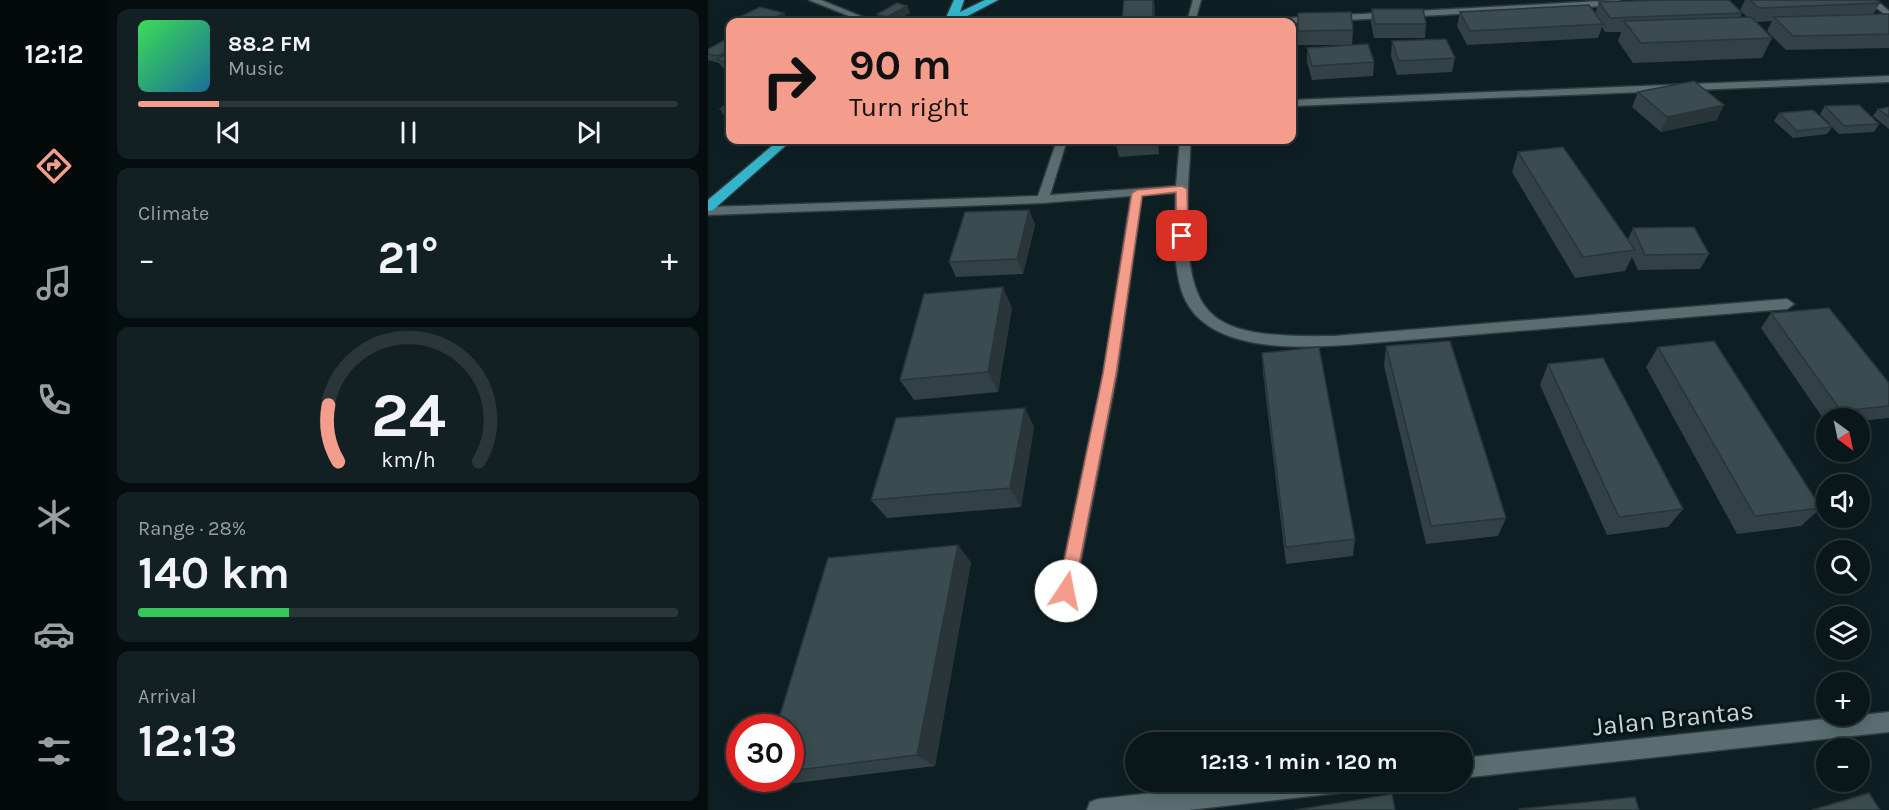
<!DOCTYPE html>
<html lang="en">
<head>
<meta charset="utf-8">
<style>
	body { margin:0; font-family:Karla,sans-serif; background:#132023; color:#f1f3f6; height:100vh; display:flex; flex-direction:column; font-size:22px; white-space:nowrap }
	* { box-sizing:border-box; margin:0 }
	p { font-size:20px; color:#999fa2 }
	.icon { flex:none; width:33px; height:33px; fill:none; stroke:currentColor; stroke-width:2; stroke-linecap:round; stroke-linejoin:round }
	.map { position:relative; flex:1; overflow:hidden }
	.details { display:flex; flex-direction:column; gap:9px; padding:9px; background:#060d0e; width:600px }
	.details>* { flex:none }
	.guide { position:absolute; left:18px; top:18px; width:570px; height:126px; border-radius:12px; box-shadow:0 3px 15px #0003,0 0 0 2px #2a3639; background:#f49d8c; color:#111; overflow:hidden }
	.needle { width:39px; rotate:147deg }
	.controls { position:absolute; left:1108px; top:408px; display:grid; gap:12px }
	.controls a { display:grid; place-items:center; width:54px; height:54px; border-radius:50%; background:#0a171a; box-shadow:0 3px 15px #0003,0 0 0 2px #2a3639; font-size:30px }
	.speed { position:absolute; left:18px; top:714px; display:flex; gap:12px; font-size:30px; font-weight:700; text-align:center }
	.speed>* { display:grid; place-content:center; width:78px; height:78px; border-radius:50%; background:#0a171a; box-shadow:0 3px 15px #0003,0 0 0 2px #2a3639; line-height:1 }
	.speed .limit { border:9px solid #d22; background:#fff; color:#111 }
	.pin { position:absolute; display:grid; place-items:center; width:51px; height:51px; color:#fff; margin:-26px; border-radius:12px; box-shadow:0 3px 9px #0006 }
	.me { position:absolute; width:66px; margin:-33px; rotate:11deg; stroke-linejoin:round; filter:drop-shadow(0 0 4px #0008) }
	.turn { display:flex; align-items:center; gap:21px; height:126px; padding:0 24px; font-size:27px }
	.turn .icon { width:78px; height:78px; stroke-width:2.5 }
	.turn b { display:block; font-size:42px; line-height:51px }
	.big { font-size:45px; font-weight:700; line-height:1.1 }
	.details .card { flex:1; display:flex; flex-direction:column; justify-content:center; gap:9px; min-width:0; padding:0 21px; border-radius:12px; background:#132023 }
	.details .dial { align-items:center; gap:0 }
	.dial svg { height:156px; overflow:visible; fill:none; stroke:#2a3639; stroke-width:7; stroke-linecap:round; text-anchor:middle }
	.dial text { fill:#f1f3f6; stroke:none }
	.song { display:flex; align-items:center; gap:18px }
	.cover { width:72px; height:72px; border-radius:9px; background:linear-gradient(135deg,hsl(130 70% 55%),hsl(200 70% 35%)) }
	.played { height:6px; border-radius:3px; background:linear-gradient(90deg,#f49d8c 15%,#2a3639 15%) }
	.keys { display:flex; justify-content:space-around; direction:ltr }
	.heat { display:flex; justify-content:space-between; align-items:center; font-size:33px; direction:ltr }
	.charge { height:9px; border-radius:4px; background:linear-gradient(90deg,#34c759 28%,#2a3639 0) }
	.trip { position:absolute; left:417px; top:732px; width:348px; height:60px; border-radius:30px; background:#0a171a; box-shadow:0 3px 15px #0003,0 0 0 2px #2a3639; font-weight:700; line-height:60px; text-align:center }
	main { display:flex; flex:1; min-height:0 }
	.menu { display:flex; flex-direction:column; width:108px; justify-content:space-around; align-items:center; background:#04090a; color:#999fa2 }
	.menu .icon { width:42px; height:42px }
	.menu .on { color:#f49d8c }
	.menu b { font-size:27px; color:#f1f3f6 }
	.map>svg:first-child { display:block }
	.lines { fill:none; stroke-linecap:round; stroke-linejoin:round }
	.street-casing { stroke:#303a3c; stroke-width:3 }
	.highway-casing { stroke:#303a3c; stroke-width:3 }
	.street { fill:#5a6e72; fill-rule:evenodd }
	.highway { fill:#35b5cc; fill-rule:evenodd }
	.wall { fill:#324145 }
	.shaded-wall { fill:#293538 }
	.building { fill:#3a4c50; stroke:#293538; stroke-width:1.5 }
	.route { fill:#f49d8c; stroke:#9f665b; stroke-width:1.5 }
	.labels { text-anchor:middle; stroke-width:6; stroke-linejoin:round; paint-order:stroke }
	.near-street-label { font-size:26px; fill:#c9d4d6; stroke:#051619 }
</style>
</head>
<body>
<main>
<nav class="menu">
<b>12:12</b>
<svg class="icon on" aria-label="directions" viewBox="0 0 24 24"><path d="M12 3l9 9-9 9-9-9zM9 14v-3h6M13 9l2 2-2 2"/></svg>
<svg class="icon" aria-label="music" viewBox="0 0 24 24"><path d="M9 18V5l10-2v13"/><circle cx="6" cy="18" r="3"/><circle cx="16" cy="16" r="3"/></svg>
<svg class="icon" aria-label="phone" viewBox="0 0 24 24"><path d="M5 4h4l2 5-3 2q2 4 5 5l2-3 5 2v4C11 20 4 13 5 4z"/></svg>
<svg class="icon" aria-label="climate" viewBox="0 0 24 24"><path d="M12 3v18M4 7l16 10M4 17L20 7"/></svg>
<svg class="icon" aria-label="car" viewBox="0 0 24 24"><path d="M5 17H2v-5l4-1 3-4h7l3 4 3 1v5h-3M9 17h6M6 11h13"/><circle cx="7" cy="17" r="2"/><circle cx="17" cy="17" r="2"/></svg>
<svg class="icon" aria-label="filters" viewBox="0 0 24 24"><path d="M4 7h16M4 17h16"/><circle cx="9" cy="7" r="2"/><circle cx="15" cy="17" r="2"/></svg>
</nav>
<section class="details">
<div class="card">
<div class="song"><i class="cover"></i><div><b>88.2 FM</b><p>Music</p></div></div>
<div class="played"></div>
<div class="keys"><svg class="icon" aria-label="previous" viewBox="0 0 24 24"><path d="M18 5L8 12l10 7zM5 5v14"/></svg><svg class="icon" aria-label="pause" viewBox="0 0 24 24"><path d="M8 5v14M16 5v14"/></svg><svg class="icon" aria-label="next" viewBox="0 0 24 24"><path d="M6 5l10 7-10 7zM19 5v14"/></svg></div>
</div>
<div class="card"><p>Climate</p>
<div class="heat"><a>−</a><b class="big">21°</b><a>+</a></div>
</div>
<div class="card dial"><svg viewBox="0 0 100 80">
<path d="M14 69A42 42 0 1 1 86 69"/>
<path d="M14 69A42 42 0 0 1 9 40" stroke="#f49d8c"/>
<text x="50" y="56" font-size="32" font-weight="700">24</text>
<text x="50" y="72" font-size="11">km/h</text>
</svg></div>
<div class="card"><p>Range · 28%</p><b class="big">140 km</b><div class="charge"></div></div>
<div class="card"><p>Arrival</p><b class="big">12:13</b></div>
</section>
<div class="map">
<svg width="1181" height="810" viewBox="0 0 1181 810">
	<rect width="100%" height="100%" fill="#0e1f23"/>
	<g class="lines">
		<defs>
			<path id="street" d="M 101,0 L 113,0 L 167,22 L 156,22 Z
				M 485,0 L 493,0 L 487,22 L 479,22 Z
				M 911,0 L 915,3 L 914,5 L 584,23 L 556,22 L 560,19 Z
				M 1159,0 L 1168,0 L 1181,11 L 1181,18 Z
				M 1181,76 L 1181,82 L 584,106 L 584,100 Z
				M 349,140 L 359,140 L 342,195 L 468,186 L 472,140 L 482,140 C 483,156 480,173 480,190 C 476,320 495,338 626,336 L 1079,299 L 1086,304 L 1079,309 L 651,344 C 595,348 493,356 473,289 C 464,258 467,224 468,193 L 434,195 L 409,374 L 363,612 L 360,618 L 354,621 L 348,618 L 345,612 L 395,374 L 423,196 L 335,203 L 0,215 L 0,207 L 330,196 Z
				M 1181,712 L 1181,732 L 754,778 L 754,758 Z
				M 543,782 L 641,782 L 637,789 L 630,793 L 481,810 L 379,810 L 382,802 L 390,799 Z"/>
			<path id="highway" d="M 246,0 L 256,0 L 252,12 L 277,0 L 290,0 L 248,22 L 236,22 Z
				M 71,140 L 84,140 L 5,210 L 0,211 L 0,200 Z"/>
		</defs>
		<use href="#street" class="street-casing"/>
		<use href="#highway" class="highway-casing"/>
		<use href="#street" class="street"/>
		<use href="#highway" class="highway"/>
	</g>
	<path class="wall" d="M 416,0 L 446,0 L 447,10 L 447,22 L 415,22 Z
		M 1037,0 L 1168,0 L 1172,3 L 1165,15 L 1181,14 L 1181,48 L 1078,50 L 1059,31 L 1064,21 L 1049,22 L 1064,38 L 1054,58 L 925,63 L 910,41 L 913,32 L 897,32 L 894,27 L 890,38 L 759,45 L 749,26 L 752,12 L 887,14 L 891,2 L 1034,13 L 1032,17 L 1039,17 L 1032,10 Z
		M 199,6 L 202,13 L 185,22 L 177,22 L 172,21 L 169,14 Z
		M 664,9 L 718,24 L 717,38 L 666,38 L 663,23 Z
		M 590,13 L 645,30 L 644,45 L 590,45 Z
		M 22,39 L 22,69 L 14,67 L 11,63 L 0,60 L 0,49 Z
		M 684,41 L 747,58 L 744,72 L 689,75 L 683,56 Z
		M 599,48 L 666,62 L 665,76 L 604,80 L 599,62 Z
		M 930,92 L 1009,120 L 953,132 L 924,107 Z
		M 22,101 L 22,117 L 17,117 L 12,109 Z
		M 1117,106 L 1171,124 L 1166,132 L 1131,134 L 1124,127 L 1119,134 L 1085,138 L 1066,121 L 1071,113 L 1122,124 L 1112,114 Z
		M 1181,107 L 1181,129 L 1165,116 L 1170,109 Z
		M 407,140 L 450,140 L 451,154 L 411,157 Z
		M 810,152 L 920,239 L 925,228 L 1001,254 L 992,269 L 930,270 L 924,257 L 917,271 L 867,278 L 804,172 Z
		M 321,210 L 327,225 L 315,274 L 248,277 L 241,262 Z
		M 304,308 L 290,392 L 206,400 L 192,380 Z
		M 1063,313 L 1181,383 L 1181,418 L 1152,421 L 1152,418 L 1119,418 L 1119,424 L 1053,328 Z
		M 678,346 L 798,518 L 790,536 L 718,544 L 676,366 Z
		M 950,347 L 1113,508 L 1093,526 L 1029,534 L 938,367 Z
		M 554,353 L 647,539 L 645,556 L 578,564 L 555,373 Z
		M 840,364 L 975,509 L 960,527 L 899,535 L 832,385 Z
		M 317,408 L 326,427 L 313,507 L 179,518 L 163,500 Z
		M 263,562 L 227,766 L 79,784 L 64,778 L 82,778 L 82,728 Z"/>
	<path class="shaded-wall" d="M 445,0 L 447,10 L 447,22 L 446,22 L 445,18 Z
		M 199,6 L 202,13 L 185,22 L 182,22 L 179,17 Z
		M 76,13 L 80,21 L 76,22 L 58,22 Z
		M 1016,105 L 1009,120 L 953,132 L 959,117 Z
		M 448,140 L 450,140 L 451,154 Z
		M 321,210 L 327,225 L 315,274 L 309,259 Z
		M 295,287 L 304,308 L 290,392 L 280,372 Z
		M 317,408 L 326,427 L 313,507 L 302,488 Z
		M 250,545 L 263,562 L 227,766 L 209,755 Z"/>
	<path class="building" d="M 416,0 L 445,0 L 445,18 L 414,20 Z
		M 956,0 L 1021,0 L 1034,13 L 902,18 L 891,2 Z
		M 1042,0 L 1168,0 L 1172,3 L 1051,8 Z
		M 189,3 L 199,6 L 179,17 L 169,14 Z
		M 881,5 L 895,24 L 762,31 L 752,12 Z
		M 52,7 L 76,13 L 58,22 L 34,22 L 25,20 Z
		M 664,9 L 715,9 L 718,24 L 667,24 Z
		M 643,12 L 645,30 L 590,31 L 590,13 Z
		M 1181,14 L 1181,34 L 1085,36 L 1066,17 Z
		M 1043,17 L 1064,38 L 933,43 L 916,21 Z
		M 111,20 L 120,22 L 105,22 Z
		M 20,38 L 22,39 L 22,50 L 10,56 L 0,54 L 0,49 Z
		M 738,39 L 747,58 L 691,61 L 684,41 Z
		M 660,44 L 666,62 L 604,66 L 599,48 Z
		M 22,51 L 22,63 L 9,60 Z
		M 986,81 L 1016,105 L 959,117 L 930,92 Z
		M 22,101 L 22,110 L 12,109 Z
		M 1151,105 L 1171,124 L 1136,126 L 1117,106 Z
		M 1181,107 L 1181,117 L 1170,109 Z
		M 1105,110 L 1124,127 L 1089,131 L 1071,113 Z
		M 407,140 L 438,140 L 407,142 Z
		M 855,147 L 927,250 L 875,257 L 810,152 Z
		M 321,210 L 309,259 L 241,262 L 257,212 Z
		M 986,227 L 1001,254 L 937,255 L 925,228 Z
		M 295,287 L 280,372 L 192,380 L 216,294 Z
		M 1121,308 L 1181,383 L 1181,406 L 1133,411 L 1063,313 Z
		M 742,341 L 798,518 L 723,526 L 678,346 Z
		M 1006,341 L 1113,508 L 1047,516 L 950,347 Z
		M 611,347 L 647,539 L 578,547 L 554,353 Z
		M 895,358 L 975,509 L 911,517 L 840,364 Z
		M 317,408 L 302,488 L 163,500 L 188,418 Z
		M 250,545 L 209,755 L 82,771 L 82,728 L 68,728 L 120,558 Z
		M 1161,793 L 1172,810 L 1104,810 Z
		M 684,794 L 687,810 L 587,810 Z
		M 927,797 L 931,810 L 812,810 L 811,809 Z"/>
	<path class="route" d="M 474,186 L 479,189 L 480,236 L 474,239 L 469,236 L 468,192 L 434,196 L 408,374 L 366,591 L 364,596 L 358,598 L 352,596 L 350,591 L 395,374 L 424,193 L 429,190 Z"/>
	<g class="labels">
		<g class="near-street-label">
			<text transform="translate(965 718) rotate(-6)" y="9">Jalan Brantas</text>
		</g>
	</g>
</svg>
<div class="controls">
<a><svg class="needle" viewBox="-14 -14 28 28"><path d="M0-13l5 13h-10z" fill="#e53935"/><path d="M0 13l5-13h-10z" fill="#999fa2"/></svg></a>
<a><svg class="icon" aria-label="sound" viewBox="0 0 24 24"><path d="M4 9h4l5-4v14l-5-4H4zM17 9q2 3 0 6"/></svg></a>
<a><svg class="icon" aria-label="search" viewBox="0 0 24 24"><circle cx="10" cy="10" r="6"/><path d="M15 15l6 6"/></svg></a>
<a><svg class="icon" aria-label="layers" viewBox="0 0 24 24"><path d="M12 4l9 5-9 5-9-5zM3 14l9 5 9-5"/></svg></a>
<a>+</a>
<a>−</a>
</div>
<div class="speed"><div class="limit">30</div></div>
<div class="pin" style="left:474px;top:236px;background:#d93025"><svg class="icon" aria-label="arrive" viewBox="0 0 24 24"><path d="M6 21V4h12l-3 4 3 4H6"/></svg></div>
<svg class="me" style="left:358px;top:591px" viewBox="-20 -20 40 40"><circle r="19" fill="#fff"/><path d="M0-13L10 11 0 6-10 11z" fill="#f49d8c"/></svg>
<div class="trip">12:13 · 1 min · 120 m</div>
<div class="guide">
<div class="turn"><svg class="icon" aria-label="right" viewBox="0 0 24 24"><path d="M7 20v-9h11M14 6l5 5-5 5"/></svg><div><b>90 m</b>Turn right</div></div>
</div>
</div>
</main>
</body>
</html>
